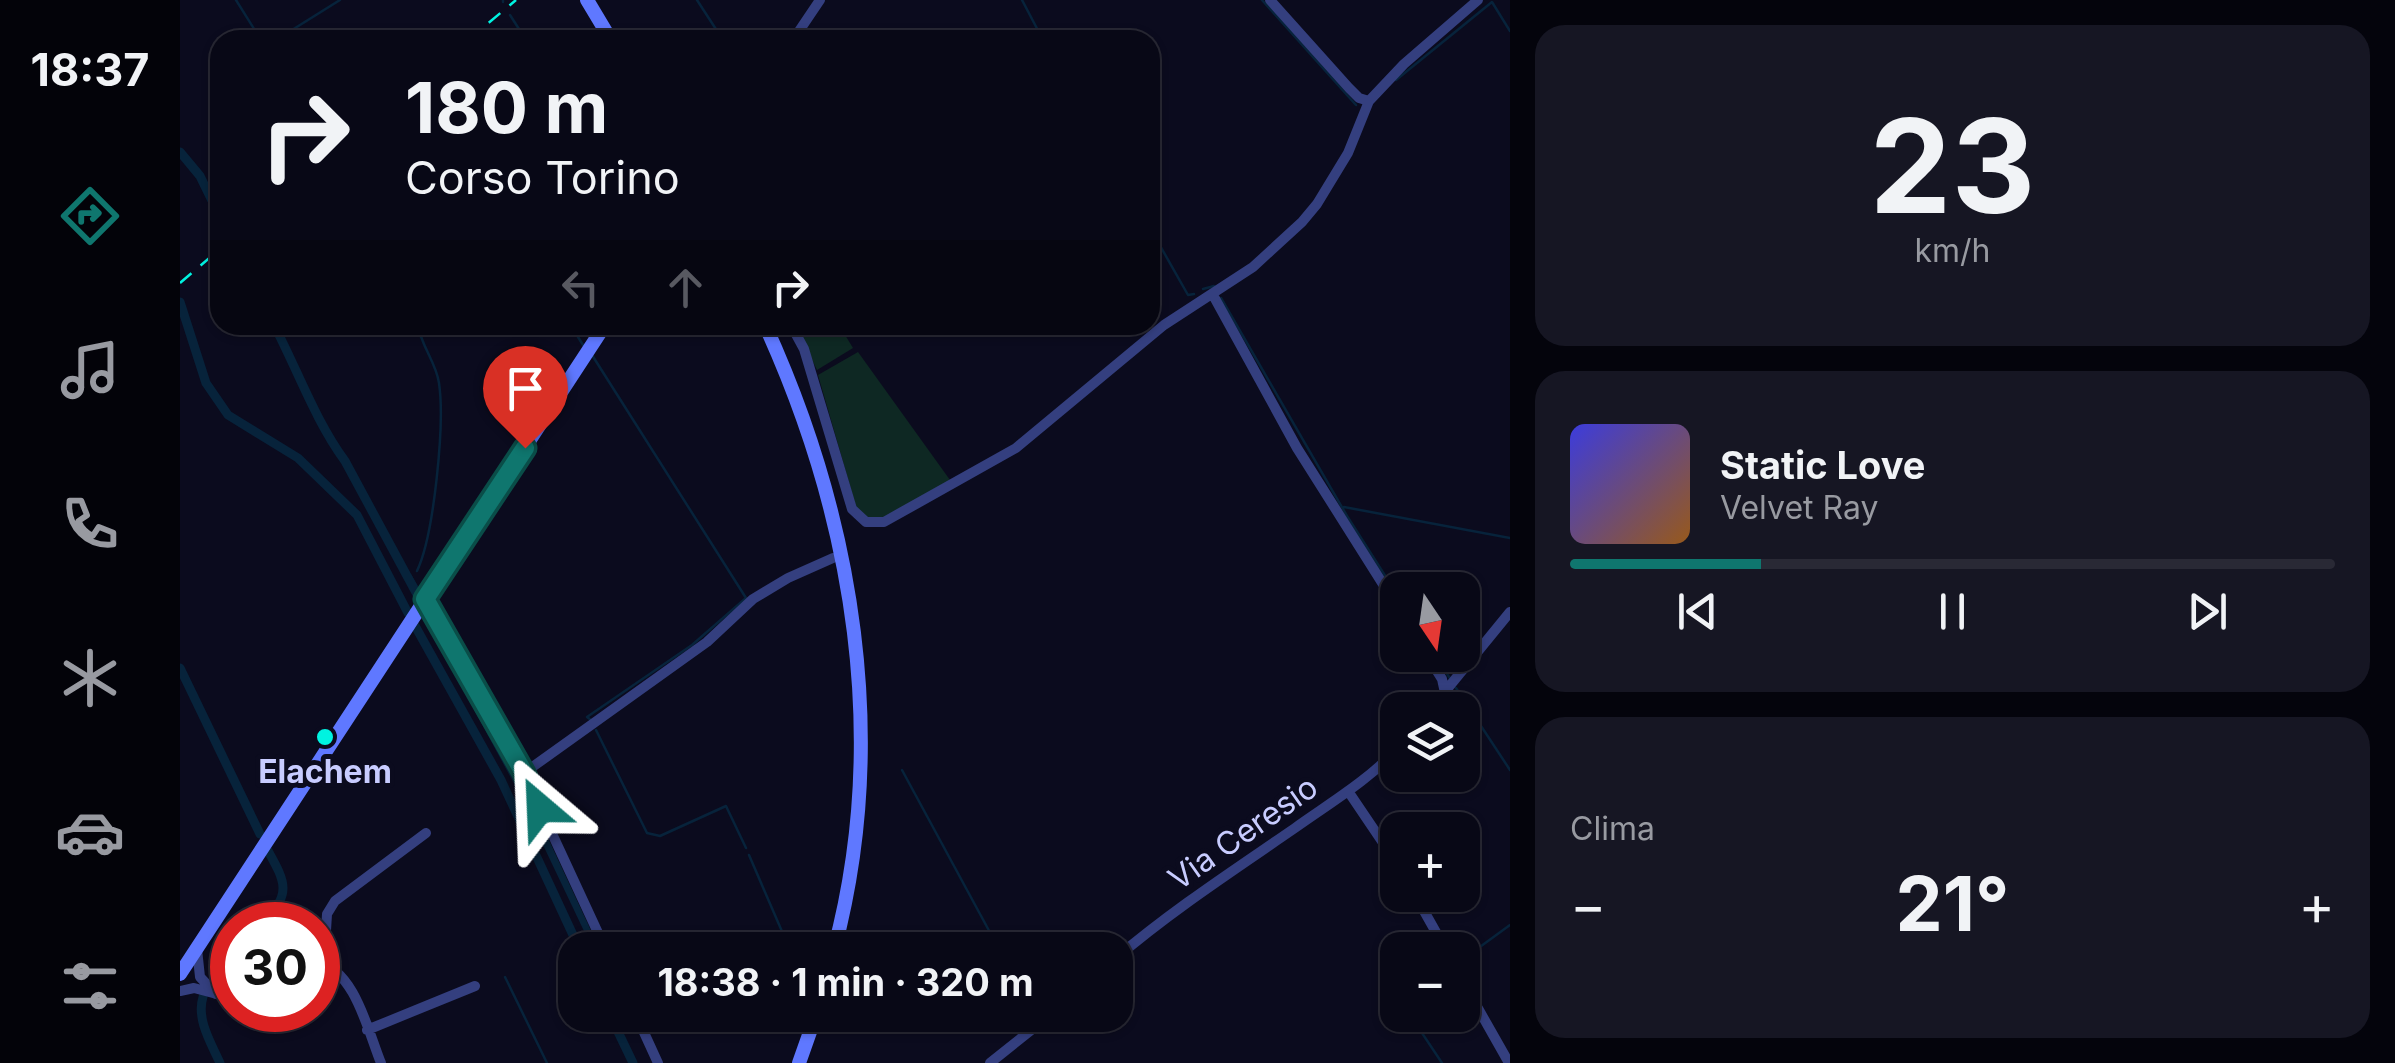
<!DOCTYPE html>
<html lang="it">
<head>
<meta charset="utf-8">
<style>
	body { margin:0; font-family:Inter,sans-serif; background:#161623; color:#f1f3f6; height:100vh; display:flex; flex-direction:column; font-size:38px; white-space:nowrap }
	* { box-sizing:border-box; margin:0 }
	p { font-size:32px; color:#989aa1 }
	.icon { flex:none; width:55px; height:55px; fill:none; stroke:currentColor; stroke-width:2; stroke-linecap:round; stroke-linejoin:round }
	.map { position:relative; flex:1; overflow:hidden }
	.panel { display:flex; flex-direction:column; gap:25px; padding:25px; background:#04040c; width:885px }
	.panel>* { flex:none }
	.top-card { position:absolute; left:30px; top:30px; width:950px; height:305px; border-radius:30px; box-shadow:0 2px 8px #0004,0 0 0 2px #292935; background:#080816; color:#f1f3f6; overflow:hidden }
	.needle { width:65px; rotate:167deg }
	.controls { position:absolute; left:1200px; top:572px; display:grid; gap:20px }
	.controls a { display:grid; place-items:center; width:100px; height:100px; border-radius:20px; background:#080816; box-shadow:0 2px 8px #0004,0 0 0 2px #292935; font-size:50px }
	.speed { position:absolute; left:30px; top:902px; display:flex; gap:20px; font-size:50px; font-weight:700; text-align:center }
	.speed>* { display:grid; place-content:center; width:130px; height:130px; border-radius:50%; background:#080816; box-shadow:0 2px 8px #0004,0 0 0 2px #292935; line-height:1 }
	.speed .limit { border:15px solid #d22; background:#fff; color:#111 }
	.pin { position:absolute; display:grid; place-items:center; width:85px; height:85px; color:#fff; margin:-102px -42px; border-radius:50% 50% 50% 0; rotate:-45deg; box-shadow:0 0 10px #0007 }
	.pin .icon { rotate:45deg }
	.me { position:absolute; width:110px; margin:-55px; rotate:334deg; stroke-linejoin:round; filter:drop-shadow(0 0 8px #0008) }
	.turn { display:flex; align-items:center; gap:35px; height:210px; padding:0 30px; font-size:45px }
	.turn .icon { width:130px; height:130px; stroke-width:2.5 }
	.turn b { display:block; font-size:70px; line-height:85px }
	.lanes { display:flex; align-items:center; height:95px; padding:0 30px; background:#0003; justify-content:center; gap:50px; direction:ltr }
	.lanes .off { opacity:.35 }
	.big { font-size:75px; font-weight:700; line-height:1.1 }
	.panel .tile { flex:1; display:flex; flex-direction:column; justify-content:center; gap:15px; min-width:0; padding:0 35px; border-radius:30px; background:#161623 }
	.panel .dial { align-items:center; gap:0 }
	.dial b { font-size:130px; line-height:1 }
	.song { display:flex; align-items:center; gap:30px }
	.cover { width:120px; height:120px; border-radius:15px; background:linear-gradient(135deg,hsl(240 70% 55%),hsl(30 70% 35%)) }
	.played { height:10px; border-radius:5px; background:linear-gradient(90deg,#0f766e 25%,#292935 25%) }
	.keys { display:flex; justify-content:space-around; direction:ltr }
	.heat { display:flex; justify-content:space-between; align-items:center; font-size:55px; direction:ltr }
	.trip { position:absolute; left:378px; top:932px; width:575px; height:100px; border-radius:30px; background:#080816; box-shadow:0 2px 8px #0004,0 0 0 2px #292935; font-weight:700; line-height:100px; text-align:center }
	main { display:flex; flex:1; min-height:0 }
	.tabs { display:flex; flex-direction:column; width:180px; justify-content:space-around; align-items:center; background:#030309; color:#989aa1 }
	.tabs .icon { width:70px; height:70px }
	.tabs .active { color:#0f766e }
	.tabs b { font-size:45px; color:#f1f3f6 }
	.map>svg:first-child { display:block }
	.green { fill:#0e2823 }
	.water { fill:#07233b }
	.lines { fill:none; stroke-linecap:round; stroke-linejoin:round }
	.stream { stroke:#07233b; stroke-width:2.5 }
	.canal { stroke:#07233b; stroke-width:9 }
	.street { stroke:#343f7f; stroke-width:10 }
	.secondary { stroke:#5f78ff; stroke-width:14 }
	.rail { stroke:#00f3e1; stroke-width:2.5; stroke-dasharray:15 12; stroke-linecap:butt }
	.route-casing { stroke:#0a4d48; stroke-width:25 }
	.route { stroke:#0f766e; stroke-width:18 }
	.poi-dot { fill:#00f3e1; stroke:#0b0b1e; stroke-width:4 }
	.labels { text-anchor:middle; stroke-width:10; stroke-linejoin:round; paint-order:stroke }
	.poi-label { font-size:32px; font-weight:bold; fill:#c8ccff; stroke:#0b0b1e }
	.street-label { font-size:32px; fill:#c8ccff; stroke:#0b0b1e }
</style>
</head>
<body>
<main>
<nav class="tabs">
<b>18:37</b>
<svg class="icon active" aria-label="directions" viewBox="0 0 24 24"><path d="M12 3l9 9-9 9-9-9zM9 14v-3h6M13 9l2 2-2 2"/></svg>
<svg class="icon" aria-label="music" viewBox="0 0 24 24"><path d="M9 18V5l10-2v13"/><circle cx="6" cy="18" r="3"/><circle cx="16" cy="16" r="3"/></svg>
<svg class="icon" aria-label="phone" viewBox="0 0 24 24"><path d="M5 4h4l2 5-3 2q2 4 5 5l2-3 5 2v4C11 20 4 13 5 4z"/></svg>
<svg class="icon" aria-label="climate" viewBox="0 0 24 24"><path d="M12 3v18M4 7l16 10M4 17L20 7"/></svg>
<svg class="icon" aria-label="car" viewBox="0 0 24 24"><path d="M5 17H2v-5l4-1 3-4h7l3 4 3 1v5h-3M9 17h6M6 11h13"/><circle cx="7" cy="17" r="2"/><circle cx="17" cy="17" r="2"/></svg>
<svg class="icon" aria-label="filters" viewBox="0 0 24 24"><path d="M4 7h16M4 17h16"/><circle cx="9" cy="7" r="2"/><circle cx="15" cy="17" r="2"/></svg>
</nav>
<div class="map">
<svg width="1330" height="1063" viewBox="0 0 1330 1063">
	<rect width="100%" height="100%" fill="#0b0b1e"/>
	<path class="green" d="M 615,325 L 659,325 L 673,348 L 637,370 Z
		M 678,352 L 770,480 L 706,517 L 691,520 L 677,510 L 638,375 Z"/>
	<path class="water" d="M 341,780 L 420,950 L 413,950 L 334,784 Z"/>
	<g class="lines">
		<path class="stream" d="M 56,0 L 81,40
			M 323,0 L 323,2
			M 517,0 L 543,40
			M 842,0 L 863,40
			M 1082,0 L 1176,105
			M 330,15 L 346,40
			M 96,40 L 160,0
			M 1216,80 L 1312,2 L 1330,31
			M 970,228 L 1008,295 L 1014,294
			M 1023,289 L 1034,286
			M 1041,298 L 1167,516 L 1218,596
			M 395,325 L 398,330
			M 241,337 L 260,325
			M 398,337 L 403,345
			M 1164,507 L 1330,538
			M 237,571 C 254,535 265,424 259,383 C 256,362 241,346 238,325
			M 230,575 L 241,594
			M 1255,655 L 1271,680
			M 1276,688 L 1330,770
			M 411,720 L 407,717 L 512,645 L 566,598 L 412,355
			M 416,730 L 467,833 L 480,836 L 546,806 L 566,848
			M 722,770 L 813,938 L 825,950
			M 569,855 L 610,950
			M 1282,960 L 1330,925
			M 325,977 L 367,1063
			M 1230,1015 L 1262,1063
			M 467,1026 L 491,1015"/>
		<path class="canal" d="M 0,152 L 20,176 L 40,217
			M 0,302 L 26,383 L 48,415 L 118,458 L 177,515 L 228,613
			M 94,325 C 118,371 135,420 165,461 L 342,789
			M 234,624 L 321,780 L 400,950
			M 0,668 L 80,834
			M 83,925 C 111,892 107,885 87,849
			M 33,983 L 52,960
			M 23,997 C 16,1019 31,1043 40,1063
			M 430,1015 L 453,1063"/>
		<path class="street" d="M 1090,0 L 1169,88 L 1179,98 L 1189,101 L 1224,64 L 1298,0
			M 613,40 L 640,0
			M 1033,295 L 1117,448 L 1218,608
			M 611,325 L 624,349 L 672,509 L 686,522 L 704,522 L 836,448 L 984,325 L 1073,267 L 1122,222 L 1137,204 L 1168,153 L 1189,101
			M 245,599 L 344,773 L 426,950
			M 1247,655 L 1262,679 L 1265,693
			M 1250,710 L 1330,612
			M 344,773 L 527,642 L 573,599 L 608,578 L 653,558
			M 1168,791 L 1218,865
			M 1235,895 L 1266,950
			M 17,949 L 20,977 L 36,994
			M 935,959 C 991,911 1054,870 1115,828 C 1150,803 1189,780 1218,748
			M 138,963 C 174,969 188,1031 201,1063
			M 144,964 L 147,914 L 155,901 L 246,833
			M 1282,980 L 1329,1063
			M 0,991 L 14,988 L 52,998
			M 456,1015 L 478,1063
			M 187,1030 L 295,986
			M 810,1063 L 870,1015"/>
		<path class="secondary" d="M 407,0 L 431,40
			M 585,325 C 674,520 710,740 654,950
			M 0,974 L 425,325
			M 619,1063 L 636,1015"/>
		<path class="rail" d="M 288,40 L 336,0
			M 0,283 L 40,249"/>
	</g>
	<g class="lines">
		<defs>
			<path id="route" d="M 345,448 L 245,599 L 344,773 L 360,808"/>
		</defs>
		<use href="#route" class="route-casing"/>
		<use href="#route" class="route"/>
	</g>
	<circle class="poi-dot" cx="145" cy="737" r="10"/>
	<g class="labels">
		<g class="poi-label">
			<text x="145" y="783">Elachem</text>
		</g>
		<g class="street-label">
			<text transform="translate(1063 833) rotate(-35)" y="11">Via Ceresio</text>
		</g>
	</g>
</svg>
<div class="controls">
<a><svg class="needle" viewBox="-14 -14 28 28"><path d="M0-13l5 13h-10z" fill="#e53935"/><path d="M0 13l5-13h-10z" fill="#989aa1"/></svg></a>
<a><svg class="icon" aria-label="layers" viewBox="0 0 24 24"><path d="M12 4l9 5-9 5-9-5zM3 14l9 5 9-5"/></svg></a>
<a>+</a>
<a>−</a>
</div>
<div class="speed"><div class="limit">30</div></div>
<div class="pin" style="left:345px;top:448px;background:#d93025"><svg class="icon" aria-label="arrive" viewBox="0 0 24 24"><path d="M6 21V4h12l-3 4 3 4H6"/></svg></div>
<svg class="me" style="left:360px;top:808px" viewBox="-20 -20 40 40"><path d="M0-17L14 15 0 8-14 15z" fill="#0f766e" stroke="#fff" stroke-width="4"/></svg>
<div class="trip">18:38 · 1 min · 320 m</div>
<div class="top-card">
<div class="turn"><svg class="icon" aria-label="right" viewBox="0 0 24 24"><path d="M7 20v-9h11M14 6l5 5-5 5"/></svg><div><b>180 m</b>Corso Torino</div></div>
<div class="lanes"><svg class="icon off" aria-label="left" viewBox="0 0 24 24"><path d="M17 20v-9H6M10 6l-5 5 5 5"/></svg><svg class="icon off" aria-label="ahead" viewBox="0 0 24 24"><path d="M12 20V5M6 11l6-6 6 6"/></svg><svg class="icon" aria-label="right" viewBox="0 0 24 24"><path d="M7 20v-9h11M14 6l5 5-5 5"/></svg></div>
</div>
</div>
<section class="panel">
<div class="tile dial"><b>23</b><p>km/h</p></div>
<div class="tile">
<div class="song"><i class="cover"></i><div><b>Static Love</b><p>Velvet Ray</p></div></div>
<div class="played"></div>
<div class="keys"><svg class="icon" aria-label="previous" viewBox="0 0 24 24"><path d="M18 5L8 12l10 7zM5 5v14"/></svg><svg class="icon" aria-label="pause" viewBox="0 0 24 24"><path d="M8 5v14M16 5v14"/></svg><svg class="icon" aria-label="next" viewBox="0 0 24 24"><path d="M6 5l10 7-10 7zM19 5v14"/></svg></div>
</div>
<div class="tile"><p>Clima</p>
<div class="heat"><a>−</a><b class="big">21°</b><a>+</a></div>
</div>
</section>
</main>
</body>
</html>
